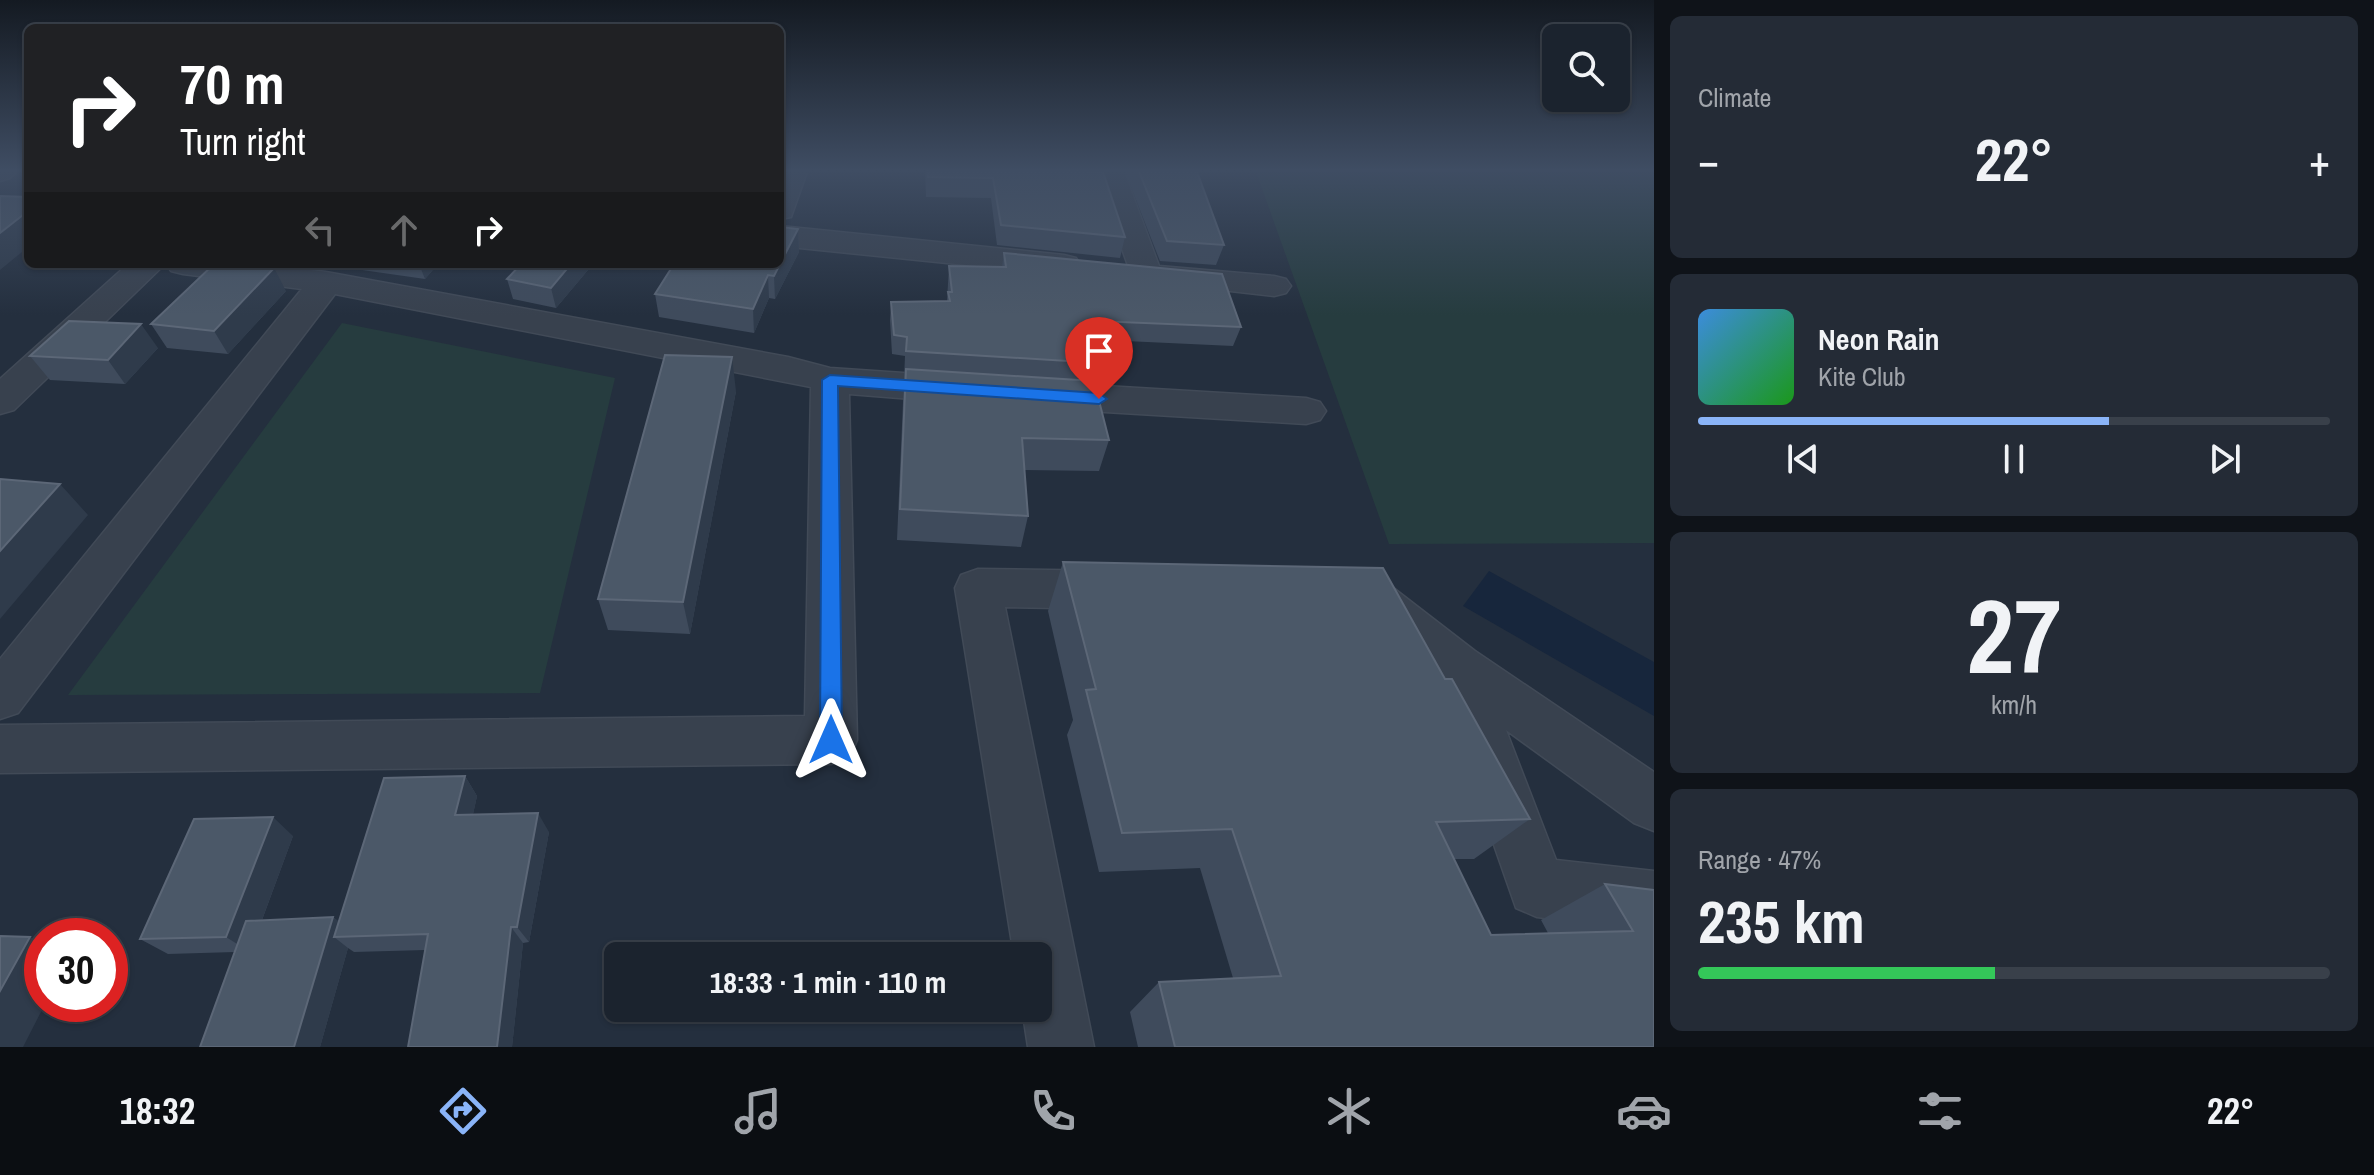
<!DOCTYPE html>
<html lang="en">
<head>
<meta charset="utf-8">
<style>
	body { margin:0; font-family:"Archivo Narrow",sans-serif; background:#242b36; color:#f1f3f6; height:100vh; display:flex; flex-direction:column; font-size:30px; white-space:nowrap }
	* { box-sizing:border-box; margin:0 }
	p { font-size:26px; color:#a0a4aa }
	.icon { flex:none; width:44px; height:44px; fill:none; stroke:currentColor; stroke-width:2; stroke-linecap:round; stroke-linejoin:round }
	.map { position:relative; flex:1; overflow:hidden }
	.drawer { display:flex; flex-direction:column; gap:16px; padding:16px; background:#0f1319; width:720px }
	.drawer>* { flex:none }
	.top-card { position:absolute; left:24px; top:24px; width:760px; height:244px; border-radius:12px; box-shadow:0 2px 6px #0004,0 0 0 2px #39404a; background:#202124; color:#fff; overflow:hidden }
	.fabs { position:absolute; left:1542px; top:24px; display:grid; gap:16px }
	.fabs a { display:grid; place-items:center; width:88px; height:88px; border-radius:12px; background:#1b232e; box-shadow:0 2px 6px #0004,0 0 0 2px #39404a; font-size:40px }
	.speed { position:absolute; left:24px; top:918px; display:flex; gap:16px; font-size:40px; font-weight:700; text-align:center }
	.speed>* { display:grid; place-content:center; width:104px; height:104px; border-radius:50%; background:#1b232e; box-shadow:0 2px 6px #0004,0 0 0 2px #39404a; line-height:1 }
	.speed .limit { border:12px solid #d22; background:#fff; color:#111 }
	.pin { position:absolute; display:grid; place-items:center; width:68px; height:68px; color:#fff; margin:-82px -34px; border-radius:50% 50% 50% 0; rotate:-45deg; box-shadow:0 0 8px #0007 }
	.pin .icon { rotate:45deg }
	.me { position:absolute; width:88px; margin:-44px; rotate:0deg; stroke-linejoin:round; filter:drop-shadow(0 0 6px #0008) }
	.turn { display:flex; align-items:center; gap:28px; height:168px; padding:0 24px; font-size:36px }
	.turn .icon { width:104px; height:104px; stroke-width:2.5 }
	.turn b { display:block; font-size:56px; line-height:68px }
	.lanes { display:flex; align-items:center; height:76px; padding:0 24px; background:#0003; justify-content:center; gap:40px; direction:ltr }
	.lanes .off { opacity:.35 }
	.big { font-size:60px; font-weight:700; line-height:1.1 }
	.drawer .tile { flex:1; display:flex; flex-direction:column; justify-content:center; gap:12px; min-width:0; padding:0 28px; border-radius:12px; background:#242b36 }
	.drawer .dial { align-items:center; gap:0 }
	.dial b { font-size:104px; line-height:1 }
	.song { display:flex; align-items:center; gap:24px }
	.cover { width:96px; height:96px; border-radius:12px; background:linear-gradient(135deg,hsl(210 70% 55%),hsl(120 70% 35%)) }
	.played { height:8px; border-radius:4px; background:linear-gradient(90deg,#8ab4f8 65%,#39404a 65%) }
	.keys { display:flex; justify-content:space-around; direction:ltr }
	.heat { display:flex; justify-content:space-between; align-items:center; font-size:44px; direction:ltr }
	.charge { height:12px; border-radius:6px; background:linear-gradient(90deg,#34c759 47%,#39404a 0) }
	.trip { position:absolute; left:604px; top:942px; width:448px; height:80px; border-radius:12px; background:#1b232e; box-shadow:0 2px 6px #0004,0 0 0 2px #39404a; font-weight:700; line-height:80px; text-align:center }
	.dock { display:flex; height:128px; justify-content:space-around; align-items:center; background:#0b0e12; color:#a0a4aa }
	.dock .icon { width:56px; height:56px }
	.dock .active { color:#8ab4f8 }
	.dock b { font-size:36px; color:#f1f3f6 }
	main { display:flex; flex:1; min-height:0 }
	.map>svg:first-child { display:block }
	.green { fill:#263c3f }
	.water { fill:#17263c }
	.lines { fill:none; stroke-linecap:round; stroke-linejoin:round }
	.minor-casing { stroke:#414a57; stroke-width:3 }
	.minor { fill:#38414e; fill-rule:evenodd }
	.wall { fill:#3f4b5c }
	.shaded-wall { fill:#2f3b4b }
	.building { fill:#4b5868; stroke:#5c6777; stroke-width:2 }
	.route { fill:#1a73e8; stroke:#114b97; stroke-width:2 }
</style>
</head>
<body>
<main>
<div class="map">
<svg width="1654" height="1047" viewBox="0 0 1654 1047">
	<rect width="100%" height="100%" fill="#242f3e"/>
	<path class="green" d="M 1255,169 L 1654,169 L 1654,543 L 1389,544 Z
		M 342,323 L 615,378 L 540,693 L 68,695 Z"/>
	<path class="water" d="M 1489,571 L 1654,662 L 1654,716 L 1463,606 Z"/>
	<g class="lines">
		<defs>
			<path id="minor" d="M 0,169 L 19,169 L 10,178 L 0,181 Z
				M 780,169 L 808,169 L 791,217 L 780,219 Z
				M 1094,169 L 1123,169 L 1159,266 L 1274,276 L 1286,279 L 1291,286 L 1286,293 L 1274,296 L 1133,280 Z
				M 780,226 L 1064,255 L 1076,258 L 1081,265 L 1076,272 L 1064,275 L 780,246 Z
				M 128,264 L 165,264 L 14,410 L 0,414 L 0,379 Z
				M 166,264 L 263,264 L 326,272 L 788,357 L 830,368 L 962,377 L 976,381 L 981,390 L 976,399 L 962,403 L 849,394 L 857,740 L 850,757 L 831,764 L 0,773 L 0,725 L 805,716 L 811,387 L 335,294 L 18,713 L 0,719 L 0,659 L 302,289 L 183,274 L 171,271 Z
				M 1038,382 L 1306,398 L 1320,402 L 1326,411 L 1320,420 L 1306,424 L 1038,408 L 1024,404 L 1019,395 L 1024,386 Z
				M 978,569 L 1113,571 L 1130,577 L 1136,590 L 1130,603 L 1113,609 L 1005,607 L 1094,1047 L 1028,1047 L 1022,1008 L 1038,1008 L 1038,956 L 1014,956 L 955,588 L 961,575 Z
				M 1375,582 L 1392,587 L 1475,651 L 1654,772 L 1654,831 L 1634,823 L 1506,730 L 1556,860 L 1654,871 L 1654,931 L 1537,917 L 1516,908 L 1436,679 L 1358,615 L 1351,601 L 1358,587 Z"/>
		</defs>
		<use href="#minor" class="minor-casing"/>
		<use href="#minor" class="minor"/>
	</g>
	<path class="wall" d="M 925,169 L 1049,169 L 1125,237 L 1120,258 L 997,245 L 991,198 L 926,197 Z
		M 1124,169 L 1196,169 L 1224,245 L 1216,265 L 1160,261 Z
		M 798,229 L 799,252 L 775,299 L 769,298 L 754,333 L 659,317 L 655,294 L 726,268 Z
		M 1004,253 L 1241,327 L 1233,346 L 1104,340 L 1111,357 L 1105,376 L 1079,377 L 1078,380 L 1109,440 L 1099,471 L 1024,470 L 1028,516 L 1021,547 L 897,540 L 905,356 L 892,354 L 890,320 L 891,302 L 947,301 L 949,266 L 1002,267 Z
		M 340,264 L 438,264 L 425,279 L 341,267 Z
		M 521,264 L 593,264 L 556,308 L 513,299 L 507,279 Z
		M 286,291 L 228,354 L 167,348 L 151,324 Z
		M 158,348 L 125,384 L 50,380 L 30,356 Z
		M 736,391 L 690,634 L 608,630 L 598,599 Z
		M 1063,562 L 1445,679 L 1530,819 L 1474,859 L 1454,859 L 1491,935 L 1548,933 L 1541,920 L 1605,884 L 1654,890 L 1654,1047 L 1138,1047 L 1130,1012 L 1159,982 L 1233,978 L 1200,868 L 1099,872 L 1067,735 L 1073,720 L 1048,611 Z
		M 465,776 L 477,796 L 473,814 L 549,832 L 529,942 L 523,943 L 512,1047 L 408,1047 L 425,950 L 354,952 L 348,948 L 320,1047 L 200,1047 L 235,952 L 168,954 L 140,939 L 293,836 L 262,920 L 333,917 L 339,922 Z"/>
	<path class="shaded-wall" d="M 28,211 L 28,247 L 0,270 L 0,233 Z
		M 798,229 L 799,252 L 775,299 L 774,276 Z
		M 419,264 L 438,264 L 425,279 Z
		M 571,264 L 593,264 L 556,308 L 551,288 Z
		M 274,268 L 286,291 L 228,354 L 214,331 Z
		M 768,275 L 769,298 L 754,333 L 753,309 Z
		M 141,324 L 158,348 L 125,384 L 108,360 Z
		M 732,357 L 736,391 L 690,634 L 683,602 Z
		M 60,484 L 88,515 L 0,619 L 0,551 Z
		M 465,776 L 477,796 L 469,833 L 455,815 Z
		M 538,813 L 549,832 L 529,942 L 517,927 Z
		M 273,817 L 293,836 L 250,952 L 226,937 Z
		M 333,917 L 353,933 L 334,937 L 348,948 L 320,1047 L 294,1047 Z
		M 511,927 L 523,943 L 512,1047 L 497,1047 Z
		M 30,937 L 42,942 L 42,1004 L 45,1004 L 23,1047 L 0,1047 L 0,991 Z"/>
	<path class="building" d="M 927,169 L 1049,169 L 1103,172 L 1125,237 L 1001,225 L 993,178 L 928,177 Z
		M 1138,169 L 1196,169 L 1224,245 L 1167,241 Z
		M 0,196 L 28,197 L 28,211 L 0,233 Z
		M 780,227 L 798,229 L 780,264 Z
		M 1004,253 L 1222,274 L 1241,327 L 1096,321 L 1111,357 L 1082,358 L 1083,362 L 906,351 L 907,337 L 894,335 L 891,302 L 950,301 L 948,292 L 952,292 L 949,266 L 1006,267 Z
		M 214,264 L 274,268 L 214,331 L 151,324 Z
		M 521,264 L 571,264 L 551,288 L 507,279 Z
		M 674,264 L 700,264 L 726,268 L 728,264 L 780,264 L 774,276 L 768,275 L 753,309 L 655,294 Z
		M 69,321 L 141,324 L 108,360 L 30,356 Z
		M 665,355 L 732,357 L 683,602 L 598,599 Z
		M 906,369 L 1094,381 L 1109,440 L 1022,438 L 1028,516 L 900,509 Z
		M 0,479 L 60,484 L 0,551 Z
		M 1063,562 L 1383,568 L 1445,679 L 1452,679 L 1530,819 L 1436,822 L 1491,935 L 1633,931 L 1605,884 L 1654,890 L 1654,1047 L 1175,1047 L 1159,982 L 1281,976 L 1232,829 L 1122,833 L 1086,690 L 1096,689 Z
		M 465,776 L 455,815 L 538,813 L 517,927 L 511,927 L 497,1047 L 408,1047 L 428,934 L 334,937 L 384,778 Z
		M 273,817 L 226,937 L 140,939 L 194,819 Z
		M 333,917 L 294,1047 L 200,1047 L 246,921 Z
		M 0,936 L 30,937 L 0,991 Z"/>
	<linearGradient id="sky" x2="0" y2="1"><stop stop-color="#141a22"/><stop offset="0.54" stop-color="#3f4d63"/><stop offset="1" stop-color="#3f4d63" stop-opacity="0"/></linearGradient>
	<rect width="1654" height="315" fill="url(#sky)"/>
	<path class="route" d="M 830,375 L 1099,393 L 1107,399 L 1099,404 L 838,386 L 842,740 L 839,747 L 831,750 L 823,747 L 820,740 L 822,380 Z"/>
</svg>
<div class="fabs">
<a><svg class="icon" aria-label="search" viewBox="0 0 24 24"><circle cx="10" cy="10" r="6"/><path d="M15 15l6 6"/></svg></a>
</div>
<div class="speed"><div class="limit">30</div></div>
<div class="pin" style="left:1099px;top:399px;background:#d93025"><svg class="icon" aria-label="arrive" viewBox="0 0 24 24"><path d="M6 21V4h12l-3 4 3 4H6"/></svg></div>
<svg class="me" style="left:831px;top:740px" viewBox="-20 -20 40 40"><path d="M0-17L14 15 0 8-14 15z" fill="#1a73e8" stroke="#fff" stroke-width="4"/></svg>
<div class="trip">18:33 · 1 min · 110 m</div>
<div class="top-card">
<div class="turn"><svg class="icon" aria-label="right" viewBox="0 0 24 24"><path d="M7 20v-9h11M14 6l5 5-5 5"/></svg><div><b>70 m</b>Turn right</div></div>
<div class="lanes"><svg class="icon off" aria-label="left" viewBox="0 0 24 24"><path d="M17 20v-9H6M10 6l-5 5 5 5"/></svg><svg class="icon off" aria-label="ahead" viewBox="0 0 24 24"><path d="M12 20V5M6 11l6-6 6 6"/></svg><svg class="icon" aria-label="right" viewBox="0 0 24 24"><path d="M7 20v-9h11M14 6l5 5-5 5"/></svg></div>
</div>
</div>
<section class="drawer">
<div class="tile"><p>Climate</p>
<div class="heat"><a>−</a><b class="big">22°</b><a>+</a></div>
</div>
<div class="tile">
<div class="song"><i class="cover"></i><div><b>Neon Rain</b><p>Kite Club</p></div></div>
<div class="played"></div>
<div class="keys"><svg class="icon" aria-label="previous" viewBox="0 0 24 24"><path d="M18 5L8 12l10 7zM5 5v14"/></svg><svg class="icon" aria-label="pause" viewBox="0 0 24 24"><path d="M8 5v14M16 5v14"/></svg><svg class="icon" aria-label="next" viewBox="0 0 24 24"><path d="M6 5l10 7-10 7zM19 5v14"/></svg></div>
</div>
<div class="tile dial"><b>27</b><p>km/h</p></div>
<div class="tile"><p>Range · 47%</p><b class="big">235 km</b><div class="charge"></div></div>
</section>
</main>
<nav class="dock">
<b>18:32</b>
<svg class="icon active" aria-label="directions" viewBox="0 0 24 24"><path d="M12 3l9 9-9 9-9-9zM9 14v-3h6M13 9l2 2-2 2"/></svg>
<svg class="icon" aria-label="music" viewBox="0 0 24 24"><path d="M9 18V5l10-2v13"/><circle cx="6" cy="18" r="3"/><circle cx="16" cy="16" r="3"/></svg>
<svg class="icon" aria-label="phone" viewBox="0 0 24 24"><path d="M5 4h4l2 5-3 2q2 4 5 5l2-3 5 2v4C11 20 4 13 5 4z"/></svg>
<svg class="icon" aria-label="climate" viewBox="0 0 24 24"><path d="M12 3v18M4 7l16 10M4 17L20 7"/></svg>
<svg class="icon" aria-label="car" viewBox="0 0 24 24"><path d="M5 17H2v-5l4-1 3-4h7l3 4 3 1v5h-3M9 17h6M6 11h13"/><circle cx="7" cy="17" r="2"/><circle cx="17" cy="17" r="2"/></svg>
<svg class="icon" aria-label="filters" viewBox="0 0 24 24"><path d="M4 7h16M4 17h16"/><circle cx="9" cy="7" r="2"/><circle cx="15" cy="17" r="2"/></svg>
<b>22°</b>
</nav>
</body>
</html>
